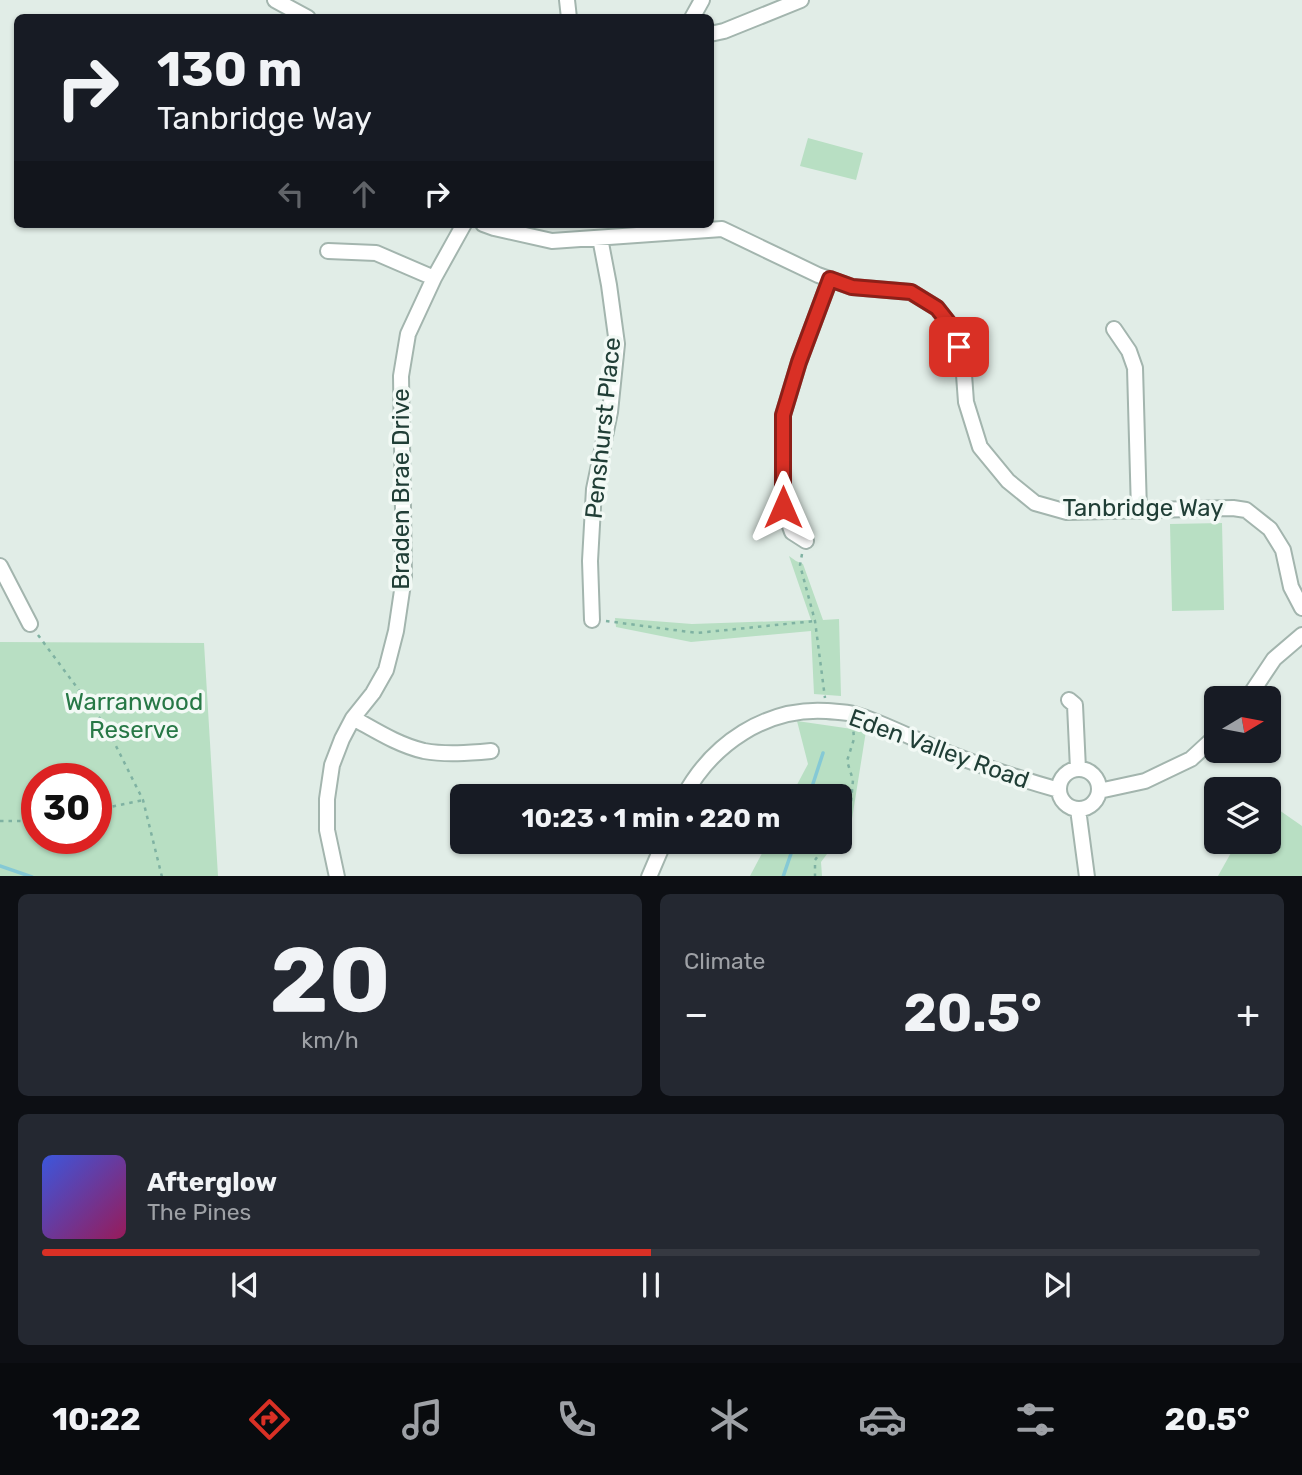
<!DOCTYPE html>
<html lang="en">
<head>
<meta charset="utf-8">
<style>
	body { margin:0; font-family:Rubik,sans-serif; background:#242831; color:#f1f3f6; height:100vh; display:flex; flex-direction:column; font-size:26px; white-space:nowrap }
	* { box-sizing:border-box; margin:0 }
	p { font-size:23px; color:#9ea1a6 }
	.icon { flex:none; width:38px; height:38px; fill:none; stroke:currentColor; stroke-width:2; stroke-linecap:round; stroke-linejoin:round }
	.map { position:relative; height:876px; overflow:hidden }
	.panel { display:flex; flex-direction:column; gap:18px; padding:18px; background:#0d0f14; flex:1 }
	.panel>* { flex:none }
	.guide { position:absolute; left:14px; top:14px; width:700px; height:214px; border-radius:10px; box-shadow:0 2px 5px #0004; background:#171b24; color:#f1f3f6; overflow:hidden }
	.needle { width:46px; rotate:80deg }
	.fabs { position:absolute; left:1204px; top:686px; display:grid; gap:14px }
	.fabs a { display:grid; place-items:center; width:77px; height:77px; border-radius:10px; background:#171b24; box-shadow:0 2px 5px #0004; font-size:35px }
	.speed { position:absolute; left:21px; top:763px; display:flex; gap:14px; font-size:35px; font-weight:700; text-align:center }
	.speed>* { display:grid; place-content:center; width:91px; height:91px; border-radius:50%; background:#171b24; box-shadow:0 2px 5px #0004; line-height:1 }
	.speed .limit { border:10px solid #d22; background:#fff; color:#111 }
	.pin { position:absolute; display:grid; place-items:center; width:60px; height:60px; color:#fff; margin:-30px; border-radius:14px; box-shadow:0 4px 10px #0006 }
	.me { position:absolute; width:77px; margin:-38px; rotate:0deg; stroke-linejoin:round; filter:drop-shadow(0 0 5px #0008) }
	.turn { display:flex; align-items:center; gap:24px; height:147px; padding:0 28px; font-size:32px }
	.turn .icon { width:91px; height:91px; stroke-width:2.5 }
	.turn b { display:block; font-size:49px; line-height:60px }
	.lanes { display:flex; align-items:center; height:66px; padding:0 28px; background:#0003; justify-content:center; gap:35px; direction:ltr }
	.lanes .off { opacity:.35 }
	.big { font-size:52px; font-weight:700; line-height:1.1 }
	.panel .tile { flex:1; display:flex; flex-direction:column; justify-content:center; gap:10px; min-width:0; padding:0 24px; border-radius:10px; background:#242831 }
	.panel .dial { align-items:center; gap:0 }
	.dial b { font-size:91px; line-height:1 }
	.song { display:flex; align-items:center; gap:21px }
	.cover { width:84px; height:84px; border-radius:10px; background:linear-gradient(135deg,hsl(230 70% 55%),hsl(330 70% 35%)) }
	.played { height:7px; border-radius:4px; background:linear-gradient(90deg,#d93025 50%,#363941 50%) }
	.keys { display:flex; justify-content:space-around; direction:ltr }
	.heat { display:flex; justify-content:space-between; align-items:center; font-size:38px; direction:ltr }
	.panel .tiles { flex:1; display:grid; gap:18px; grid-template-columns:1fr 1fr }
	.tile:last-child { grid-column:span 2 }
	.trip { position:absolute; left:450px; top:784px; width:402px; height:70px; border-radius:10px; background:#171b24; box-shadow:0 2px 5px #0004; font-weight:700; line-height:70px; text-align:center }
	.tabs { display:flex; height:112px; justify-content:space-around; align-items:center; background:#090b0e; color:#9ea1a6 }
	.tabs .icon { width:49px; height:49px }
	.tabs .active { color:#d93025 }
	.tabs b { font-size:32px; color:#f1f3f6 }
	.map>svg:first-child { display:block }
	.green { fill:#b8dfc3; fill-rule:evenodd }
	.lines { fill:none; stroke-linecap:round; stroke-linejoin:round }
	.stream { stroke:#85c9d5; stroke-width:3.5 }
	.minor-casing { stroke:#a3b5ae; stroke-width:18 }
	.path { stroke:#7fb2a2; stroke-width:2.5; stroke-dasharray:3.5 5; stroke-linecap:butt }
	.minor { stroke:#fff; stroke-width:14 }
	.route-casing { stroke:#8d1f18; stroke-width:18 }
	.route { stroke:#d93025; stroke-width:12 }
	.labels { text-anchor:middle; stroke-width:7; stroke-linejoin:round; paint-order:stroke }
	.street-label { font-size:24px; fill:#203e36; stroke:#f2f9f5 }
	.park-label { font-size:24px; fill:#277846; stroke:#f2f9f5 }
</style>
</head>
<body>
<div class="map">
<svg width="1302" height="877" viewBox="0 0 1302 877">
	<rect width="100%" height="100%" fill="#e1ede7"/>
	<path class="green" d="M 808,138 L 863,153 L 856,180 L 800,166 Z
		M 1222,523 L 1224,610 L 1172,611 L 1170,524 Z
		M 789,556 L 796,561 L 803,564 L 823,620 L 839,619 L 841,696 L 814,694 L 811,631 L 691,642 L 616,627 L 615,618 L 692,624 L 811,620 Z
		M 0,642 L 204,643 L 218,876 L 0,876 ZM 37,779 L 96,779 L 96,838 L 37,838 Z
		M 797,721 L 866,731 L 852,819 L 840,836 L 840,796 L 791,796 L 808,764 Z
		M 1269,803 L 1302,826 L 1302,876 L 1218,876 L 1237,842 L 1269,842 Z
		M 768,842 L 836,842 L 821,862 L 822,876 L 750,876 Z"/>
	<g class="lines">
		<path class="stream" d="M 809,796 L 823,753
			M 0,866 L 32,877
			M 783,877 L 795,842"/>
		<defs>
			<path id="minor" d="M 275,0 L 308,18
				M 567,0 L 569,18
				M 692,18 L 702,0
				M 710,34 L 724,31 L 801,0
				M 483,224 L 494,228 L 552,241 L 722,229 L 818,275 L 852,287 L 911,292 L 937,308 L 956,333 L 963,361 L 966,402 L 980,447 L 1008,481 L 1035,503 L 1067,512 L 1233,508 L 1246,510 L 1270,529 L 1283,550 L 1291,587 L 1302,608
				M 328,251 L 376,253 L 434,278
				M 1114,329 L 1129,351 L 1135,368 L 1139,511
				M 806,541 L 792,532 L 783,507 L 783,415 L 799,362 L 830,279
				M 0,566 L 30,624
				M 592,620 L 590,561 L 594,489 L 610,412 L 617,344 L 609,285 L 600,238
				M 1248,698 L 1274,659 L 1302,635
				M 1069,700 L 1075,705 L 1078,769
				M 353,718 C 375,730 398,745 424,751 C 446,755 469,753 491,751
				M1059 789a20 20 0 1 1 40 0a20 20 0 1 1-40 0Z
				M 1099,791 L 1145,781 L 1191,759 L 1216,736
				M 684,796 C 712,744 766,707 827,711 C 836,712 845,712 854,714 C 884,723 913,739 943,751 C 981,766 1020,779 1059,790
				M 1078,809 L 1087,877
				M 337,877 L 327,830 L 327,799 L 332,765 L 342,739 L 353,718 L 373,693 L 386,670 L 396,631 L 404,577 L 401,376 L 408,334 L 434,278 L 464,224
				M 649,877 L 664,842"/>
		</defs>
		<use href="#minor" class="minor-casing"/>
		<path class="path" d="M 802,554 L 800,565 L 815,621 L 825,698
			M 606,621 L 697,633 L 815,621
			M 38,635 L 107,728 L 143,800 L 162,877
			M 96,810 L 143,800
			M 0,821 L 37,821
			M 840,824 L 851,802 L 853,780 L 847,761 L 854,739 L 853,726
			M 815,877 L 815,860 L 828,842"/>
		<use href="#minor" class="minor"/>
	</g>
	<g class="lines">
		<defs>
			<path id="route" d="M 783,507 L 783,415 L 799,362 L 830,279 L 852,287 L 911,292 L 937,308 L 956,332 L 959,347"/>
		</defs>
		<use href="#route" class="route-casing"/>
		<use href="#route" class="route"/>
	</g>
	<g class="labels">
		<g class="street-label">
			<text transform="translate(603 428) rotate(-84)" y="8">Penshurst Place</text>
			<text transform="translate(401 489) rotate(-90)" y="8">Braden Brae Drive</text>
			<text x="1143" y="516">Tanbridge Way</text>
			<text transform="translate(939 749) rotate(20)" y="8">Eden Valley Road</text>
		</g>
		<g class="park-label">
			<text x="134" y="710">Warranwood<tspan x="134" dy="28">Reserve</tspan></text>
		</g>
	</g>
</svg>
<div class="fabs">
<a><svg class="needle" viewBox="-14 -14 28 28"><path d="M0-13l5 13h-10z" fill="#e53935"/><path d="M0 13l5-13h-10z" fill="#9ea1a6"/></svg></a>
<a><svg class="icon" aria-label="layers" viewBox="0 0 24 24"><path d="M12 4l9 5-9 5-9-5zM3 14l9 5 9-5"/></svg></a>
</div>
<div class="speed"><div class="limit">30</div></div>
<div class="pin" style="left:959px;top:347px;background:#d93025"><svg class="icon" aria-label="arrive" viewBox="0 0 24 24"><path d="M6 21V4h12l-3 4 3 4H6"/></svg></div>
<svg class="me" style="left:783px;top:507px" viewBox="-20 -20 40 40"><path d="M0-17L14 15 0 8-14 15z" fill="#d93025" stroke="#fff" stroke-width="4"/></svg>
<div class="trip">10:23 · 1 min · 220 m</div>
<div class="guide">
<div class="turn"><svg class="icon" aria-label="right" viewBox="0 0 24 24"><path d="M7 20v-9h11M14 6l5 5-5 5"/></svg><div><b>130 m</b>Tanbridge Way</div></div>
<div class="lanes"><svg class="icon off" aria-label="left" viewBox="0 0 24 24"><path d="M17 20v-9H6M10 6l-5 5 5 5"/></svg><svg class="icon off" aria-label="ahead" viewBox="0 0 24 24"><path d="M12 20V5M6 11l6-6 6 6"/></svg><svg class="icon" aria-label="right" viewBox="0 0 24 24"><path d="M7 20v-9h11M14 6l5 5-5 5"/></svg></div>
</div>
</div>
<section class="panel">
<div class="tiles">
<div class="tile dial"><b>20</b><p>km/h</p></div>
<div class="tile"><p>Climate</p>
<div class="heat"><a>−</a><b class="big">20.5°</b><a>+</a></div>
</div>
<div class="tile">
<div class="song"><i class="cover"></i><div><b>Afterglow</b><p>The Pines</p></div></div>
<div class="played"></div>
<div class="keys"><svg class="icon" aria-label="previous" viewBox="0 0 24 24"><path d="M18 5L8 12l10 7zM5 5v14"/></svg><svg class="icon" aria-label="pause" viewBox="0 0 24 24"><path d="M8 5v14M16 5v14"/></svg><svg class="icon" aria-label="next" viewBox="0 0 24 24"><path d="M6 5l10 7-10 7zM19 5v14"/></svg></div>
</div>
</div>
</section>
<nav class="tabs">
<b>10:22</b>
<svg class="icon active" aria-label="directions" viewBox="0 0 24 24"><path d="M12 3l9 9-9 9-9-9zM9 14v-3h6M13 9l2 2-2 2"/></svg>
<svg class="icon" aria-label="music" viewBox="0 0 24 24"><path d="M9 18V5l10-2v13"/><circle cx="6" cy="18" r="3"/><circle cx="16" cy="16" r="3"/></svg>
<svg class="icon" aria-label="phone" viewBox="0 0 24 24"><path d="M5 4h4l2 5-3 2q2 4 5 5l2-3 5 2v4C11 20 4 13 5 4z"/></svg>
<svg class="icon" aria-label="climate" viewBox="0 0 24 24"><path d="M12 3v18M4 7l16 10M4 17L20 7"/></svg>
<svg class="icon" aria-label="car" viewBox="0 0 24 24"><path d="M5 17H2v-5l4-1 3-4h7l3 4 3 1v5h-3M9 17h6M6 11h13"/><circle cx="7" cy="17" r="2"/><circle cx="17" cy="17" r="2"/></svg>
<svg class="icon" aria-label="filters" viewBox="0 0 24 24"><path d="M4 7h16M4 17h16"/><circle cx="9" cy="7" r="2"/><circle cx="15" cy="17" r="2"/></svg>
<b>20.5°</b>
</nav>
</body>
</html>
